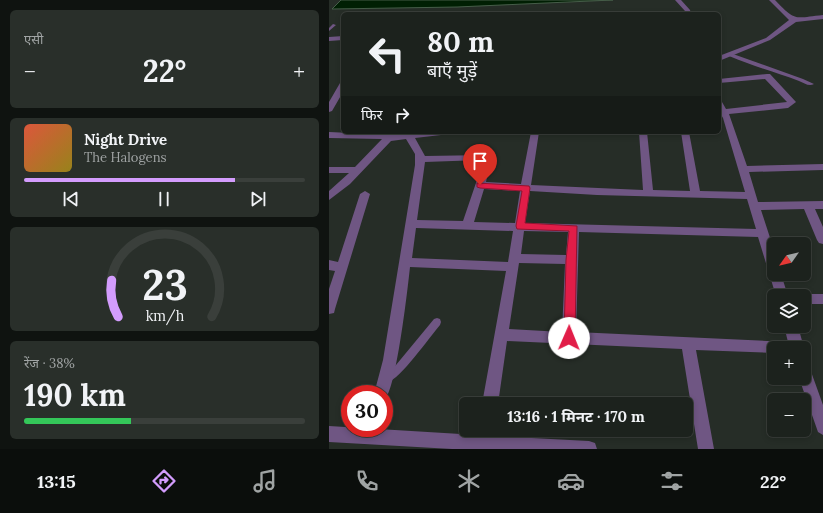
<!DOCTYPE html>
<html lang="hi">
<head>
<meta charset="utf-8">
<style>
	body { margin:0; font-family:Lora,"Noto Sans Devanagari",serif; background:#292f2a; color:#f1f3f6; height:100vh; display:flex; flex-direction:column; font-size:15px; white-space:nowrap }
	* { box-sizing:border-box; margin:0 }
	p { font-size:13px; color:#a0a4a4 }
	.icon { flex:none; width:22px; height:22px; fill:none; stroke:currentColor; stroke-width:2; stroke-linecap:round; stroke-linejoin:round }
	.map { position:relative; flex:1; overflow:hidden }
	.panel { display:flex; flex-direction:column; gap:10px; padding:10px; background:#0f1310; width:329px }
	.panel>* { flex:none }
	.top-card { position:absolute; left:12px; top:12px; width:380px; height:122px; border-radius:6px; box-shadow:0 2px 6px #0003,0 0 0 1px #3a3f3b; background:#1c221d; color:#f1f3f6; overflow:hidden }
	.needle { width:26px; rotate:236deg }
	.controls { position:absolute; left:438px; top:237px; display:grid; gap:8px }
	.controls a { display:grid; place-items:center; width:44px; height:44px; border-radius:6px; background:#1c221d; box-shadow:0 2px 6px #0003,0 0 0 1px #3a3f3b; font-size:20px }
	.speed { position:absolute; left:12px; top:385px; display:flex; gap:8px; font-size:20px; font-weight:700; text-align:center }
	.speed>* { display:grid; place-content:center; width:52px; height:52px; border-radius:50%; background:#1c221d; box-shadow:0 2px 6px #0003,0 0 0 1px #3a3f3b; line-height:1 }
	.speed .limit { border:6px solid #d22; background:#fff; color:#111 }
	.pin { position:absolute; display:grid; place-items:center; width:34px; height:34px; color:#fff; margin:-41px -17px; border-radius:50% 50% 50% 0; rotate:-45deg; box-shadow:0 0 4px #0007 }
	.pin .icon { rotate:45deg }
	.me { position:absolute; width:44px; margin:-22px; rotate:1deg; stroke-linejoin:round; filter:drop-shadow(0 0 3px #0008) }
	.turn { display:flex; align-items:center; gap:14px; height:84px; padding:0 20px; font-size:18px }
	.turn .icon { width:52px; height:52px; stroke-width:2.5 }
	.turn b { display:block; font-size:28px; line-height:34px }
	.then { display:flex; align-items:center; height:38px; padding:0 20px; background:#0003; gap:8px; font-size:15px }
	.big { font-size:30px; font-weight:700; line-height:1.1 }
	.panel .tile { flex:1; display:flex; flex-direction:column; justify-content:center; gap:6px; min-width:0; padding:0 14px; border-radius:6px; background:#292f2a }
	.panel .dial { align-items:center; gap:0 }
	.dial svg { height:104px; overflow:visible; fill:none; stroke:#3a3f3b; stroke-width:7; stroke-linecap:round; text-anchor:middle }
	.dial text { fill:#f1f3f6; stroke:none }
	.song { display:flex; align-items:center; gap:12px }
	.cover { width:48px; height:48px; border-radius:6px; background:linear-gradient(135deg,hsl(10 70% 55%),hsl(50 70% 35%)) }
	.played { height:4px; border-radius:2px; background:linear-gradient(90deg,#d39cfd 75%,#3a3f3b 75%) }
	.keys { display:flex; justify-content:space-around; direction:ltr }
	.heat { display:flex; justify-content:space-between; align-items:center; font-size:22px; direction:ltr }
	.charge { height:6px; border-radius:3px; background:linear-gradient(90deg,#34c759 38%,#3a3f3b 0) }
	.trip { position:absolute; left:130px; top:397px; width:234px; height:40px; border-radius:6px; background:#1c221d; box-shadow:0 2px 6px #0003,0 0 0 1px #3a3f3b; font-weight:700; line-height:40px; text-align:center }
	.dock { display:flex; height:64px; justify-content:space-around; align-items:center; background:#0b0e0c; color:#a0a4a4 }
	.dock .icon { width:28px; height:28px }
	.dock .selected { color:#d39cfd }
	.dock b { font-size:18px; color:#f1f3f6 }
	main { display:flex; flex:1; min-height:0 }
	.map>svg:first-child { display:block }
	.water { fill:#001f03; stroke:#465d49 }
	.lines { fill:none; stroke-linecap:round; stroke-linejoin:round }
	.service { fill:#6f5683; fill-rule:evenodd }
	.minor { fill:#6f5683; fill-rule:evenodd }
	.route { fill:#e11d48; stroke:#92132f }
</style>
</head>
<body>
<main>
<section class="panel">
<div class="tile"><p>एसी</p>
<div class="heat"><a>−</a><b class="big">22°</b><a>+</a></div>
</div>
<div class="tile">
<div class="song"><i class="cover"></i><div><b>Night Drive</b><p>The Halogens</p></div></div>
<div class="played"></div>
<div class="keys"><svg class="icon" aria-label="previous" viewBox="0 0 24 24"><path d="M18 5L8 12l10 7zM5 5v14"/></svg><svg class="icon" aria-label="pause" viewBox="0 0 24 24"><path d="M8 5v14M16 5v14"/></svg><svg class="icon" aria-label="next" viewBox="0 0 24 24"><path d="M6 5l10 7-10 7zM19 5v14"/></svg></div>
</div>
<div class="tile dial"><svg viewBox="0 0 100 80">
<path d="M14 69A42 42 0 1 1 86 69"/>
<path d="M14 69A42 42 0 0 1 9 41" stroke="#d39cfd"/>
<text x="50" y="56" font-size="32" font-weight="700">23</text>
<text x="50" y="72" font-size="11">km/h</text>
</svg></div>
<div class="tile"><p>रेंज · 38%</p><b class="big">190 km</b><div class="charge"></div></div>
</section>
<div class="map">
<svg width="494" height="449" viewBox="0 0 494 449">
	<rect width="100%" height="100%" fill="#262d27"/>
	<path class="water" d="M 12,0 L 284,0 L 128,7 L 3,9 Z"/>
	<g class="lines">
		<path class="service" d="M 4,24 L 7,25 L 0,31 L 0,28 Z
			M 400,54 L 404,54 L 474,79 L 485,84 C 480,87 475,83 470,81 C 447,72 423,66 400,56 Z
			M 108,318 L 111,319 L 112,322 L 111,325 C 100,338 72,378 58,383 L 55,382 L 53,379 L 55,376 L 67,365 L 105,319 Z"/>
		<path class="minor" d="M 346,0 L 352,0 L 361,10 L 362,14 L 356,14 L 356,11 Z
			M 440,0 L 446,0 C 467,22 465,18 494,15 L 494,19 L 467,22 L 441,40 L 390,61 L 390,56 L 437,38 L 460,20 Z
			M 14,36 L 14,40 L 0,41 L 0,37 Z
			M 438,74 L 441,74 L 467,102 L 459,108 L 400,114 L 418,166 L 494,164 L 494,170 L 420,172 L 429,202 L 494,201 L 494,209 L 486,209 L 494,227 L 494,244 L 490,243 L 488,240 L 475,209 L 432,210 L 445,250 L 445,274 L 452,274 L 459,296 L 447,296 L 429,237 L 250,232 L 247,332 L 459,342 L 455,326 L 469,326 L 475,348 L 445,348 L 445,353 L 367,350 L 385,449 L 369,449 L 353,349 L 178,341 L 169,404 L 153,404 L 177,271 L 81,267 C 79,286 67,393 55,400 L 55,394 L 45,394 L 54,360 L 86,165 L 86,154 L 77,139 L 62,141 L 21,184 L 0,200 L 0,191 L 20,173 L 0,173 L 0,167 L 26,167 L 53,139 L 0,138 L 0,132 L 66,135 L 92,132 L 116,132 L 112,135 L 86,138 L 96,156 L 158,155 L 162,158 L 157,182 L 192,184 L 202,132 L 210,132 L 202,185 L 314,190 L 310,132 L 318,132 L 324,190 L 361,191 L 352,132 L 360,132 L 371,191 L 416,192 L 394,118 L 390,111 L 390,102 L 393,102 L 397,109 L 458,102 L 436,79 L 390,83 L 390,79 ZM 152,160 L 149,177 L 134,221 L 88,220 L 96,162 ZM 155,189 L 191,191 L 186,223 L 145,222 ZM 201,191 L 268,195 L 418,199 L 427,229 L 196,223 ZM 87,228 L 184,231 L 179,262 L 83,258 ZM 195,231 L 239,232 L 237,255 L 192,254 ZM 190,263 L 236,264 L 233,332 L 180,329 Z
			M 11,83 L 14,83 L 14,92 L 3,111 L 0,112 L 0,102 Z
			M 36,191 L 41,194 L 6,309 L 5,313 L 0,314 L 0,289 L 6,271 L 0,270 L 0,260 L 9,262 L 31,194 Z
			M 475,294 L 494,294 L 494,304 L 475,304 L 475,296 L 470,296 Z
			M 475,364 L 480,366 L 494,405 L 494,435 L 489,432 L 470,378 L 475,378 Z
			M 0,426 L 148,435 L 149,430 L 165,430 L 164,436 L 260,441 L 266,443 L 268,449 L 123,449 L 0,442 Z"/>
	</g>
	<path class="route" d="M 148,183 L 200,186 L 201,188 L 196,223 L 248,226 L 246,338 L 244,341 L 240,343 L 236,341 L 235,338 L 237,260 L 240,231 L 188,229 L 187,226 L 193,191 L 151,188 L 148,187 Z"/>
</svg>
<div class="controls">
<a><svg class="needle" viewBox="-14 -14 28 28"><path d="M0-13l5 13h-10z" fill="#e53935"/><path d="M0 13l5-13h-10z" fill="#a0a4a4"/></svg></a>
<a><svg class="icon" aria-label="layers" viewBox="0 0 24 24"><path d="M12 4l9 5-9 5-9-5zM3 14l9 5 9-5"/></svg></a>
<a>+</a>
<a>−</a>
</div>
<div class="speed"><div class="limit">30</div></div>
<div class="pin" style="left:151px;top:185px;background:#d93025"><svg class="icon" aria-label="arrive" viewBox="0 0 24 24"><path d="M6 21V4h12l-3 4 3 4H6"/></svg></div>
<svg class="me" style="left:240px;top:338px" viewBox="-20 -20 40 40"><circle r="19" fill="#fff"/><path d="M0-13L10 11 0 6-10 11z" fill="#e11d48"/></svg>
<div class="trip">13:16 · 1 मिनट · 170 m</div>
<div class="top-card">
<div class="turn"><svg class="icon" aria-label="left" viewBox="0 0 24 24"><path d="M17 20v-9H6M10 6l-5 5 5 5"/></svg><div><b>80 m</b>बाएँ मुड़ें</div></div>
<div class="then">फिर<svg class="icon" aria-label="right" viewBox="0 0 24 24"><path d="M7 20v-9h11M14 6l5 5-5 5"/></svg></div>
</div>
</div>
</main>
<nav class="dock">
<b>13:15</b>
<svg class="icon selected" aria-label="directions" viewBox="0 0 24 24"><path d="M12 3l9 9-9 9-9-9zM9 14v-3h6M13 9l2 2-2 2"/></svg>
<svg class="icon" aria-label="music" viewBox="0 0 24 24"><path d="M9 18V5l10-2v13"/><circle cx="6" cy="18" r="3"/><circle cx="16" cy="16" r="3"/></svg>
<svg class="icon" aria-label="phone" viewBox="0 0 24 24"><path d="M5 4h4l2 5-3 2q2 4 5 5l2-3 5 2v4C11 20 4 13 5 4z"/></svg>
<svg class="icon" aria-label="climate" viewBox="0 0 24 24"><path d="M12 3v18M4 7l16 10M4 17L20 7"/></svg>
<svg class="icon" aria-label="car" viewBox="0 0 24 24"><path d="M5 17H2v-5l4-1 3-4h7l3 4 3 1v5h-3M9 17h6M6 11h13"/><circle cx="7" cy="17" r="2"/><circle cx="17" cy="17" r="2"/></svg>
<svg class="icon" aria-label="filters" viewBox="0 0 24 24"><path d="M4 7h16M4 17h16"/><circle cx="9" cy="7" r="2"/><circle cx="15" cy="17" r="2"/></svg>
<b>22°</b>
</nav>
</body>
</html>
